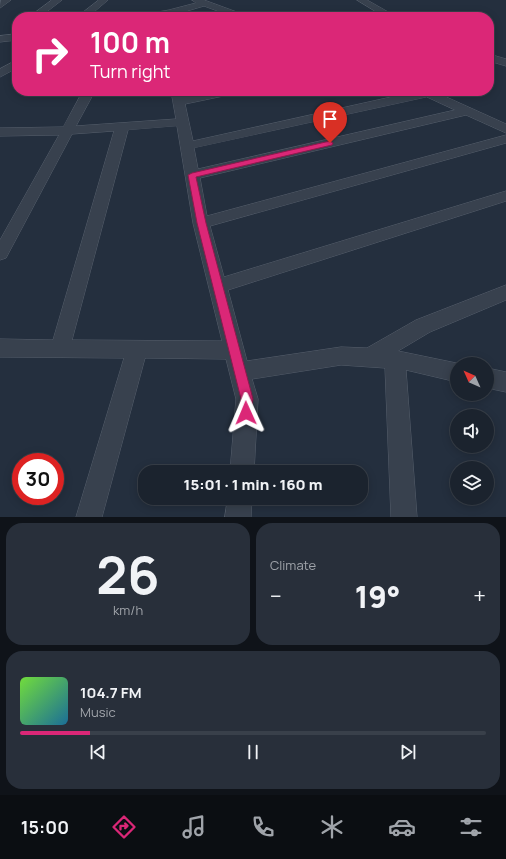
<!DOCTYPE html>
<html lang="en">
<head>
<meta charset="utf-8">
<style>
	body { margin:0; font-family:Manrope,sans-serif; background:#282f3a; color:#f1f3f6; height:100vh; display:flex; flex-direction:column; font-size:15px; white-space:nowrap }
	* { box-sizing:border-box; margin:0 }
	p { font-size:13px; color:#a0a4aa }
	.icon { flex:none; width:22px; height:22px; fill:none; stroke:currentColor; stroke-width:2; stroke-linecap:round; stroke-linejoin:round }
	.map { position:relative; height:517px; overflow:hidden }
	.drawer { display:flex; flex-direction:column; gap:6px; padding:6px; background:#0f1319; flex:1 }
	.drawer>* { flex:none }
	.hud { position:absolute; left:12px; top:12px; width:482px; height:84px; border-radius:16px; box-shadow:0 2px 10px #0003,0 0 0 1px #39404a; background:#db2777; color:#fff; overflow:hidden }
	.needle { width:26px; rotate:315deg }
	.controls { position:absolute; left:450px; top:357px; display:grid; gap:8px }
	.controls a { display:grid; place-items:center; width:44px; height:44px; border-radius:50%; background:#1b232e; box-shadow:0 2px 10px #0003,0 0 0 1px #39404a; font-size:20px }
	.speed { position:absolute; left:12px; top:453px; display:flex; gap:8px; font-size:20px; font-weight:700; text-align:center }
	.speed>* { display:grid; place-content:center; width:52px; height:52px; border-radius:50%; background:#1b232e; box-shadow:0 2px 10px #0003,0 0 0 1px #39404a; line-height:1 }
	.speed .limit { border:6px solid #d22; background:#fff; color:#111 }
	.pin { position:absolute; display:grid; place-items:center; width:34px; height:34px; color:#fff; margin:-41px -17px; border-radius:50% 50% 50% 0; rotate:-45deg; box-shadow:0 0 4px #0007 }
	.pin .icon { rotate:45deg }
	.me { position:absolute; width:44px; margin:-22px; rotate:359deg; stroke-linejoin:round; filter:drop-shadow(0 0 3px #0008) }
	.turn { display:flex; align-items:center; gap:14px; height:84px; padding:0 12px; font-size:18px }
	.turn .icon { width:52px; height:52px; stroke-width:2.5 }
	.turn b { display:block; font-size:28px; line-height:34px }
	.big { font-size:30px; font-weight:800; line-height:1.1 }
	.drawer .widget { flex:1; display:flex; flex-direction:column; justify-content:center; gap:6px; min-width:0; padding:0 14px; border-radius:16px; background:#282f3a }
	.drawer .dial { align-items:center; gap:0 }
	.dial b { font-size:52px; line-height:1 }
	.song { display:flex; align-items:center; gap:12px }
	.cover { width:48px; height:48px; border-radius:6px; background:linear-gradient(135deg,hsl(100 70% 55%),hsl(200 70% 35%)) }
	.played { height:4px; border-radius:2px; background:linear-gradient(90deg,#db2777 15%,#39404a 15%) }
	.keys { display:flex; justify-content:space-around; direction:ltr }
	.heat { display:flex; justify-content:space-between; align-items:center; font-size:22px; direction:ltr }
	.drawer .tiles { flex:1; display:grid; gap:6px; grid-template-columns:1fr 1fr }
	.widget:last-child { grid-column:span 2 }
	.trip { position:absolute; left:138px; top:465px; width:230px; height:40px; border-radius:16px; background:#1b232e; box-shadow:0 2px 10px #0003,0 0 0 1px #39404a; font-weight:800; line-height:40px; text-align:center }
	.dock { display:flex; height:64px; justify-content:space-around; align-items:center; background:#0b0e12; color:#a0a4aa }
	.dock .icon { width:28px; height:28px }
	.dock .current { color:#db2777 }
	.dock b { font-size:18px; color:#f1f3f6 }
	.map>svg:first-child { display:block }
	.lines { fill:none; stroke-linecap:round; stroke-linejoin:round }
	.minor-casing { stroke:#565f6c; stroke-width:1 }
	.minor { fill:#38414e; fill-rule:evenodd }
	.route { fill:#db2777; stroke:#8e194d }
</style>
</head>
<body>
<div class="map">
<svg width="506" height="517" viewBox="0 0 506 517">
	<rect width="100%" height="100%" fill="#242f3e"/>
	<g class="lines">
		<defs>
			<path id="minor" d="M 1,0 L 11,0 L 0,8 Z
				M 52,0 L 62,0 L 40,17 L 29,17 Z
				M 99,0 L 108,0 L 88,17 L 77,17 Z
				M 192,0 L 204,0 L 245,15 L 247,17 L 234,17 L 204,6 L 170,16 L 139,17 L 141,15 L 169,10 L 196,3 Z
				M 357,0 L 367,0 L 397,17 L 385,17 Z
				M 17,34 L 17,40 L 0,42 L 0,36 Z
				M 489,54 L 506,59 L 506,66 L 489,61 Z
				M 17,60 L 17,68 L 0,77 L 0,69 Z
				M 83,91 L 95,91 L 76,126 L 176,119 L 171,91 L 183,91 L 184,97 L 216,91 L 239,91 L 237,93 L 233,94 L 185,104 L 193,141 L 418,91 L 433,91 L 506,124 L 506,133 L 466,115 L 200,178 L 207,216 L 506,135 L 506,143 L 210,226 L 224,277 L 506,191 L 506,201 L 228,290 L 247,361 L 341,347 L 367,348 L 416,320 L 506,285 L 506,300 L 430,332 L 398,351 L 461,364 L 457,364 L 457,382 L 406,370 L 417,517 L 391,517 L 385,368 L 341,365 L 252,379 L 258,399 L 254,472 L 230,472 L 236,399 L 226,359 L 145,358 L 102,517 L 76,517 L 124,358 L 0,357 L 0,339 L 53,340 L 114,131 L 72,134 L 6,258 L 0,260 L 0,240 L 59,135 L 0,136 L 0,128 L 63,127 ZM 427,97 L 455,110 L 198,169 L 194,148 ZM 177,126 L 193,223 L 222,341 L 72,340 L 128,130 Z
				M 487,368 L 506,372 L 506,392 L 487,388 Z
				M 228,498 L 252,498 L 251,517 L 225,517 Z"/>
		</defs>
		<use href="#minor" class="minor-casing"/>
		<use href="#minor" class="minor"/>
	</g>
	<path class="route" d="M 330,141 L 333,143 L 332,145 L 196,177 L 206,223 L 253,399 L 250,417 L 246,419 L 242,417 L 240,413 L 241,399 L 197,223 L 188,175 L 192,173 Z"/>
</svg>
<div class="controls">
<a><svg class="needle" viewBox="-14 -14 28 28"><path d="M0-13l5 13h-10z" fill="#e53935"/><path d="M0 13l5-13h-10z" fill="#a0a4aa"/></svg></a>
<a><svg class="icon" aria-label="sound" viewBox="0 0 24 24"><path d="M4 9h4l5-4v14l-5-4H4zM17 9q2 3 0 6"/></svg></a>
<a><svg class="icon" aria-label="layers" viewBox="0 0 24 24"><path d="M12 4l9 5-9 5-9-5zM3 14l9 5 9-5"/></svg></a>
</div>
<div class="speed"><div class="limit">30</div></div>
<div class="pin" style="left:330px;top:143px;background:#d93025"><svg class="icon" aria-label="arrive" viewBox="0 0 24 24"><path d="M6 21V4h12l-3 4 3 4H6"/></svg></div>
<svg class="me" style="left:246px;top:413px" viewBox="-20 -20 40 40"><path d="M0-17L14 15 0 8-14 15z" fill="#db2777" stroke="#fff" stroke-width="4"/></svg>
<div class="trip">15:01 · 1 min · 160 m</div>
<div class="hud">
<div class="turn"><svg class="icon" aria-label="right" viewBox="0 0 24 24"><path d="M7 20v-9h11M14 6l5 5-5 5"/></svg><div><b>100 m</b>Turn right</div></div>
</div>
</div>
<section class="drawer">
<div class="tiles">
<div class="widget dial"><b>26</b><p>km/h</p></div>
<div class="widget"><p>Climate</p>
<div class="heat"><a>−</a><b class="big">19°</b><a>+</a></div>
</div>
<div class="widget">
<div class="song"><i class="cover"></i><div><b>104.7 FM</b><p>Music</p></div></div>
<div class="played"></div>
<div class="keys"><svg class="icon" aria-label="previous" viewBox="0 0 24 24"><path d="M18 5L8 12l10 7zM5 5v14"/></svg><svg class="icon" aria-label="pause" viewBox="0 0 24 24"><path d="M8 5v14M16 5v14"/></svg><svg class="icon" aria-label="next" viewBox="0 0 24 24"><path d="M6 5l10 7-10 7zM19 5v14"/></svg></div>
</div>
</div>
</section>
<nav class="dock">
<b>15:00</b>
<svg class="icon current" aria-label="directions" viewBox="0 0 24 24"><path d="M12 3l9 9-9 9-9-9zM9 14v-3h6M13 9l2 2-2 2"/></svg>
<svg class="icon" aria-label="music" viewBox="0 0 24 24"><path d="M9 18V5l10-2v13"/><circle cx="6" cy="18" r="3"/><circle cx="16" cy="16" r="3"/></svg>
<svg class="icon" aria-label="phone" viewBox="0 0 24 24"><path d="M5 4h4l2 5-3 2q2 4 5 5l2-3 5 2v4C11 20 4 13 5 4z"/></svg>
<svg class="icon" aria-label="climate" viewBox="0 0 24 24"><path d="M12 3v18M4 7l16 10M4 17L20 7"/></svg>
<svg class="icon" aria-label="car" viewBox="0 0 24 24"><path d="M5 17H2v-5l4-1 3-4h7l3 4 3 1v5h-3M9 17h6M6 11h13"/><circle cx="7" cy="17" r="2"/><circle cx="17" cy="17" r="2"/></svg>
<svg class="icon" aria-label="filters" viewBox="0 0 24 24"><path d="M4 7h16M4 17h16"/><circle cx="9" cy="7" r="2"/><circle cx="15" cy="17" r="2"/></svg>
</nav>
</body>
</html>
